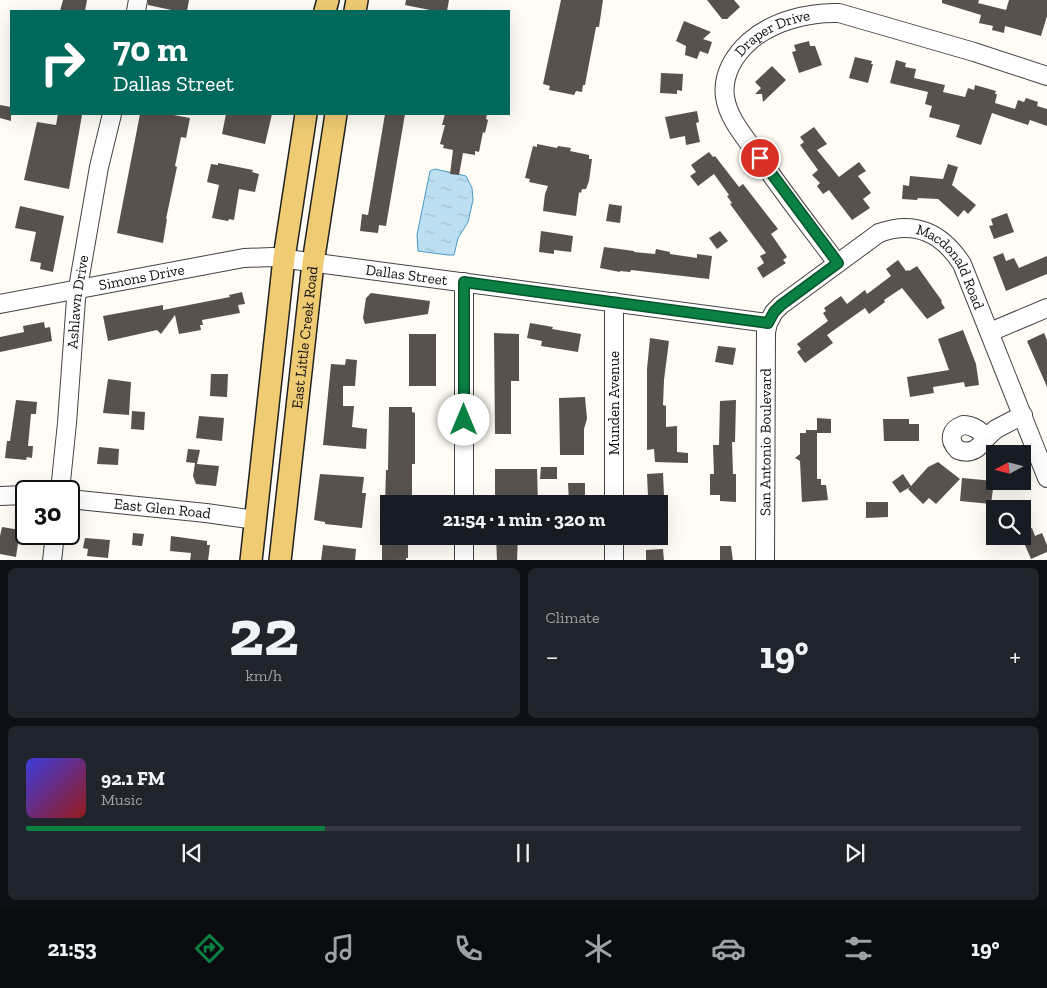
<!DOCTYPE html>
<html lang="en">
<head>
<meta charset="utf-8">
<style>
	body { margin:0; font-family:"Zilla Slab",serif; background:#20242c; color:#f1f3f6; height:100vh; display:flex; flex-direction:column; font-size:19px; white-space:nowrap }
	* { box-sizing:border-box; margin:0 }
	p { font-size:16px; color:#9ea1a6 }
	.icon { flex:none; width:28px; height:28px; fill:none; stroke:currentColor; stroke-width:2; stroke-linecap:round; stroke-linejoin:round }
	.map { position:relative; height:560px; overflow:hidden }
	.side { display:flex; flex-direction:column; gap:8px; padding:8px; background:#0d0f14; flex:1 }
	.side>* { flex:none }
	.banner { position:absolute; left:10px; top:10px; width:500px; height:105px; border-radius:0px; box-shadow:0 5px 20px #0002; background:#00695c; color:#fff; overflow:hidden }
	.needle { width:32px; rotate:263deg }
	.buttons { position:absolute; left:986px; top:445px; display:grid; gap:10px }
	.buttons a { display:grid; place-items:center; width:45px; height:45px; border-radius:0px; background:#171b24; box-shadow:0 5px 20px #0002; font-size:25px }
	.speed { position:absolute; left:15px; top:480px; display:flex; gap:10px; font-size:25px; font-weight:700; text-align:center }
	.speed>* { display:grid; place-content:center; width:65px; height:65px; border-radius:50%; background:#171b24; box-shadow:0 5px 20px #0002; line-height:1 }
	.speed .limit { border:2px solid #111; border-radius:8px; background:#fff; color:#111 }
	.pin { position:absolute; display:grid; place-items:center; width:42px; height:42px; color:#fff; margin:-21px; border:2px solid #fff; border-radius:50%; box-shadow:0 1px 5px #0007 }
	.me { position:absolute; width:55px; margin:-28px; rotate:0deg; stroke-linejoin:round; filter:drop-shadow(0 0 4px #0008) }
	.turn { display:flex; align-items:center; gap:18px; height:105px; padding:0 20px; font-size:22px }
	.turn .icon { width:65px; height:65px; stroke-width:2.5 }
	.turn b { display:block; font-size:35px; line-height:42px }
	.big { font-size:38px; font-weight:700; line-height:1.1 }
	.side .tile { flex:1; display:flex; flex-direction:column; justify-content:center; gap:8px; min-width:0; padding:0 18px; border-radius:8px; background:#20242c }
	.side .dial { align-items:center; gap:0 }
	.dial b { font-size:65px; line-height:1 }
	.song { display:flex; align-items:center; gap:15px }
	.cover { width:60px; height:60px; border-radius:8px; background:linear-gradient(135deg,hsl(240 70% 55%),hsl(0 70% 35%)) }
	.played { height:5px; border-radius:2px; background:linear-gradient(90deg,#0b8043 30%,#363941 30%) }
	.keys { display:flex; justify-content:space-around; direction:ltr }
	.heat { display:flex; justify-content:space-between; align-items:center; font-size:28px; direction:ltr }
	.side .tiles { flex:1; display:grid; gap:8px; grid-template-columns:1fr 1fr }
	.tile:last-child { grid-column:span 2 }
	.trip { position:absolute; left:380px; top:495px; width:288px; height:50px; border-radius:0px; background:#171b24; box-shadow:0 5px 20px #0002; font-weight:700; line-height:50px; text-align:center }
	.tab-bar { display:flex; height:80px; justify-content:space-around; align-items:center; background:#090b0e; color:#9ea1a6 }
	.tab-bar .icon { width:35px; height:35px }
	.tab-bar .on { color:#0b8043 }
	.tab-bar b { font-size:22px; color:#f1f3f6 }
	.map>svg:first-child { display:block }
	.water { fill:url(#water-ripples); stroke:#4898c4 }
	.building { fill:#58514d }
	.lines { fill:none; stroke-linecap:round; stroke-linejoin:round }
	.minor-casing { stroke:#434343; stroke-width:20 }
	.major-casing { stroke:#212121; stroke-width:24 }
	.minor { stroke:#fff; stroke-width:18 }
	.major { stroke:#efcb74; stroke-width:21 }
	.route-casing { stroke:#07532c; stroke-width:12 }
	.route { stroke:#0b8043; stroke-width:9 }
	.labels { text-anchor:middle; stroke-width:5; stroke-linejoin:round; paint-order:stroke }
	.street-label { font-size:15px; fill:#101010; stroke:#fff }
</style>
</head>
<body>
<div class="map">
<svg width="1047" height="561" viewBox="0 0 1047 561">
	<defs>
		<pattern id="water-ripples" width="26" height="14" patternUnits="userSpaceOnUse" patternTransform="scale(1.25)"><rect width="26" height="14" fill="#bce0f2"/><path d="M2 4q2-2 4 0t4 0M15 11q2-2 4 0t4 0" fill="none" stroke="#a1bfce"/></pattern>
	</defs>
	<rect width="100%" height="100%" fill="#fefcf4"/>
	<path class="water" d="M 435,169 L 466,176 L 472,188 L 473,200 L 468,222 L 458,238 L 454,255 L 448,255 L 418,251 L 417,235 L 430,171 Z"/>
	<path class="building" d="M 63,0 L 87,0 L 85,11 L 60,11 Z
		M 148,0 L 189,0 L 187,11 L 176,11 L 148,5 Z
		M 406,0 L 449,0 L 447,11 L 435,11 L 405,5 Z
		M 561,0 L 603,0 L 599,27 L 596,27 L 585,85 L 583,85 L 582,92 L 576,91 L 574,95 L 549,90 L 550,86 L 543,84 Z
		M 707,0 L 734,0 L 740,7 L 727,19 L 722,19 Z
		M 942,0 L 979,0 L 978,3 L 1006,10 L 1009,0 L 1047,0 L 1047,16 L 1041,36 L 1005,26 L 1004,33 L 992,30 L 993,26 L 979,23 L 981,15 L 942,3 Z
		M 684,21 L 711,32 L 703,39 L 712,42 L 708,54 L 700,51 L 697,59 L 685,55 L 686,46 L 676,41 Z
		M 809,41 L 810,46 L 815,46 L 822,65 L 799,73 L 792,52 L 796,51 L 794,45 Z
		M 855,57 L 872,61 L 871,64 L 873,64 L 868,83 L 849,78 Z
		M 896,60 L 906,63 L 905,67 L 916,69 L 914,78 L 945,85 L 943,92 L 965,97 L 968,88 L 974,90 L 975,85 L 996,91 L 995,94 L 997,94 L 995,103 L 1015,109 L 1018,100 L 1024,102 L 1026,98 L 1038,102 L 1037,106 L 1047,109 L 1047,126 L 1030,120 L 1028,125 L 992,113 L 981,145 L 956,137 L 960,125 L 929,117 L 932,106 L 925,104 L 928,92 L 890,83 Z
		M 772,66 L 786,80 L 763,102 L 762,94 L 755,94 L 761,88 L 755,82 Z
		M 661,73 L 683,74 L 682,91 L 677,90 L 677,94 L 660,93 Z
		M 0,105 L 11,107 L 11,121 L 0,118 Z
		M 697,111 L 699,122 L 696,123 L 700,142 L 686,145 L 685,136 L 670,139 L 665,117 Z
		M 58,114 L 82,115 L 69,189 L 24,180 L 37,122 L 56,125 Z
		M 140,114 L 168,114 L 190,118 L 186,138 L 181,137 L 175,166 L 177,167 L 166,219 L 167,219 L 163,243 L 117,233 Z
		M 226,114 L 272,114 L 265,144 L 222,134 Z
		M 385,114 L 405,114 L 386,226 L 379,225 L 378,233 L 360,231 L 362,214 L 368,215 Z
		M 445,114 L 487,114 L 486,119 L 488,120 L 485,133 L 483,132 L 479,152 L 475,151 L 475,155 L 463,153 L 459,175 L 450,174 L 453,150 L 443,148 L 444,145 L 440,144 L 445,125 L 442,125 Z
		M 814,127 L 827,144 L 817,150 L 839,177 L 859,162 L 866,171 L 858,176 L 871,193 L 863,199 L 870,208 L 852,220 L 829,190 L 823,194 L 817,186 L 820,183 L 812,175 L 818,170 L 800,145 L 804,142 L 800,137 Z
		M 537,144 L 557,148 L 558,146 L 571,148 L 570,151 L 589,155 L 589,159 L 592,159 L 589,181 L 586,189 L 582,189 L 581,193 L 579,192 L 576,216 L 543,211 L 545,194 L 548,186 L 529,182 L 530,179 L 525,178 L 533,146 L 537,147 Z
		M 709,152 L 713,157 L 715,156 L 739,187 L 743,184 L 778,229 L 771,234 L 787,257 L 783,260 L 786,263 L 763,278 L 757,268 L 764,263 L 760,256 L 766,253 L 730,204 L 732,203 L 727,196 L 729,195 L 714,174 L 698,186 L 690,176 L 696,172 L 691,165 Z
		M 218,163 L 253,170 L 252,172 L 259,174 L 255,192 L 239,189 L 234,220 L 229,219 L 228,221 L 212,218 L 219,185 L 207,182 L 211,164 L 218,165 Z
		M 948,164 L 958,167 L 952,185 L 976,205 L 968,214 L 964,210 L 958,217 L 938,199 L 918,198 L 917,200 L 902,199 L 903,185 L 909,186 L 910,176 L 943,179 Z
		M 609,204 L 622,206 L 620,223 L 606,221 Z
		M 20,206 L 64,216 L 53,272 L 40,269 L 41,263 L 30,261 L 36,232 L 15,228 Z
		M 1007,213 L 1014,232 L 994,239 L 989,226 L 993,225 L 991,219 Z
		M 541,231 L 573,236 L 571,252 L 554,250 L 554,254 L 539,252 Z
		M 720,231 L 728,241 L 717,249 L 709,238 Z
		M 604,247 L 634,251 L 634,252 L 655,254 L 656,249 L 670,252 L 670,254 L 697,258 L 697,254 L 712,256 L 709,279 L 631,270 L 630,272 L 620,271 L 620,272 L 600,268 Z
		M 1003,253 L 1006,261 L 1014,258 L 1019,268 L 1047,256 L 1047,274 L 1006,291 L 993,257 Z
		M 898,260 L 906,271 L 908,270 L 909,271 L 917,266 L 942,301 L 941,302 L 945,308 L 927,319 L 902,288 L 884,300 L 885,302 L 869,314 L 865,308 L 827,335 L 833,343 L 805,363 L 797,352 L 801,349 L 797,344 L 828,321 L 823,313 L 826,311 L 824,308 L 841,296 L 847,304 L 865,290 L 867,294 L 891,276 L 886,269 Z
		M 242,292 L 245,304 L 238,305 L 240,313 L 202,320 L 203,325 L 200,325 L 201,330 L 179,334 L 175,315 L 161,334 L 157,330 L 108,341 L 103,316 L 163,305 L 163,310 L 230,297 L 229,295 Z
		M 371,293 L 430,301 L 428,314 L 365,324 L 363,318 L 366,298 Z
		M 44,322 L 45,328 L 50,327 L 52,341 L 0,352 L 0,337 L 24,332 L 23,326 Z
		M 530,323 L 553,327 L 552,329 L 581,334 L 578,352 L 541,346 L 542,341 L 527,338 Z
		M 963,330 L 976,364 L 979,385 L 965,387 L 964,382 L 933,387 L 934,393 L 910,397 L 907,377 L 949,370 L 938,339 Z
		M 494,333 L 519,334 L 519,381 L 511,381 L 511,434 L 495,434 Z
		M 1044,333 L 1047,340 L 1047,387 L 1027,341 Z
		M 409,334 L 436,334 L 436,386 L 409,386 Z
		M 650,338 L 669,341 L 664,380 L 663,405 L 666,406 L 666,427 L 677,426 L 677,452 L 688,453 L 688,463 L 655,462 L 654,449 L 647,450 L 647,369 Z
		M 718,346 L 736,348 L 733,365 L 715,362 Z
		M 346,359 L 357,360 L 355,386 L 343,386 L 343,406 L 354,406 L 352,427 L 367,429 L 366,449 L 323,445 L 331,364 L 345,365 Z
		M 211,374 L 228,374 L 227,397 L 210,396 Z
		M 108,379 L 131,382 L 129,415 L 103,413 Z
		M 585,397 L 587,419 L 584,429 L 584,455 L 560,455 L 559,398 Z
		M 16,400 L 37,402 L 36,414 L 31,414 L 28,446 L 33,446 L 32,458 L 27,457 L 26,460 L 5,458 L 7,441 L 10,441 Z
		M 736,400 L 735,442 L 732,442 L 733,474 L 736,474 L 736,502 L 720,501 L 720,495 L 710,495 L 710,474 L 714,474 L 713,445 L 719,445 L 720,401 Z
		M 389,407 L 412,407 L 412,412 L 415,413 L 415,464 L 412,464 L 412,496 L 409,496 L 409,504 L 385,504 L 386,470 L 388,470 Z
		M 132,411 L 145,412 L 144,430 L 131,429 Z
		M 199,416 L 224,418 L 222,441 L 196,438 Z
		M 817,418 L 831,419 L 831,433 L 817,433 Z
		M 883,419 L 909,419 L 909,424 L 919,424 L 919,441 L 884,441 Z
		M 806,430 L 817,430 L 817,479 L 821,479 L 821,485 L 826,485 L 828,500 L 802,502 L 800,461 L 795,458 L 800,454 L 800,433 L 806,433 Z
		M 99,447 L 119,449 L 118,465 L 97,464 Z
		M 188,449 L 200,450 L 197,464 L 219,466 L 216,486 L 196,484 L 193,476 L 195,463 L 186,462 Z
		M 938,462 L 960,479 L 936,504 L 929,498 L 923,504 L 908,489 L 910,487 L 900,493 L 892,482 L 903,474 L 911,486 L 928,467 Z
		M 541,467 L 557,467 L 557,479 L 540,479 Z
		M 495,469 L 537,469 L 538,504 L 522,504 L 522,500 L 495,500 Z
		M 663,473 L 664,495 L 648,496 L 647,474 Z
		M 320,474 L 364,477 L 362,493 L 366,493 L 362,528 L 325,524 L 325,522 L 314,520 Z
		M 962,478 L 994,481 L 991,504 L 960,501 Z
		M 568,483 L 585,483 L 585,502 L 569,502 Z
		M 866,502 L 888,502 L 888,517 L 866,518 Z
		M 2,527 L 20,530 L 16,557 L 0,554 L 0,536 Z
		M 1032,528 L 1035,536 L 1042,533 L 1047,545 L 1047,552 L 1031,559 L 1022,538 L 1022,532 Z
		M 133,533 L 144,534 L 142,546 L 132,545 Z
		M 171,536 L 207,541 L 207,545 L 210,545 L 208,561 L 190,561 L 191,553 L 170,551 Z
		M 382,536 L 408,537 L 408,558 L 406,558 L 406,561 L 382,561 Z
		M 496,536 L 518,536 L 517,561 L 497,561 Z
		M 85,538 L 110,540 L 108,558 L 87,556 L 88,549 L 83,548 Z
		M 323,545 L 356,549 L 355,561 L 321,561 Z
		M 720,546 L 731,546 L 733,561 L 720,561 Z
		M 663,549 L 664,561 L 646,561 L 646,550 Z"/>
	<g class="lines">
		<defs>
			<g id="minor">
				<path d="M 136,11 L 138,0"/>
				<path id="s1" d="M 837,263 C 810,227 782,191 756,153 C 744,136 728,118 725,97 C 722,75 734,55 750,41 C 773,21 809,12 839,13 L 974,52 L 1047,76"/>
				<path d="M 614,302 L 614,504"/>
				<path id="s2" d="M 0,304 L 244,258 L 272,257 L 768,323"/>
				<path d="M 990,332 L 1047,308"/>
				<path d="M 963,425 C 973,425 980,431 987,437 C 979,448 972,455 958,450 C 948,440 950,430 963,425 Z"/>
				<path d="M 987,437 L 996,429 L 1023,415"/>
				<path id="s3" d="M 60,491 L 67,423 L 76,299 L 99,167 L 112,114"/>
				<path d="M 0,496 L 26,495"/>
				<path id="s4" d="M 69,499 L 206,513 L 256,520"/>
				<path d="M 464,504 L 464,282"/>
				<path d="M 52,561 L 55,534"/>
				<path d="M 464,561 L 464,536"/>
				<path d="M 614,561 L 614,536"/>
				<path id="s5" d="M 765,561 L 766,332 L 768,323 L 774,312 L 781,305 L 879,233 C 915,220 942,233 962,264 L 1047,478"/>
			</g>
			<g id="major">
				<path d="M 325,11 L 328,0"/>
				<path d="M 355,11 L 357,0"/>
				<path d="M 251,561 L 284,258 L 306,114"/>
				<path id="s6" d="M 280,561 L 313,263 L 336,114"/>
			</g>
		</defs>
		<use href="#minor" class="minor-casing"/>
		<use href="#major" class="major-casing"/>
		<use href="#minor" class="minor"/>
		<use href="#major" class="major"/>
	</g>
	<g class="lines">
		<defs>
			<path id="route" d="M 464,420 L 464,282 L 768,323 L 774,312 L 781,305 L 838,263 L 760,158"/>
		</defs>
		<use href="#route" class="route-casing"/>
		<use href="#route" class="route"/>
	</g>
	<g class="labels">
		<g class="street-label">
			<text dy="5" stroke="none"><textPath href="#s1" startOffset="289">Draper Drive</textPath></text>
			<text dy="5" stroke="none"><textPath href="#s5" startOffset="474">Macdonald Road</textPath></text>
			<text dy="5" stroke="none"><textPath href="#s2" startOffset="412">Dallas Street</textPath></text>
			<text dy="5" stroke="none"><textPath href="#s2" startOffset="144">Simons Drive</textPath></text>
			<text dy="5" stroke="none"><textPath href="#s3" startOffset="190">Ashlawn Drive</textPath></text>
			<text dy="5" stroke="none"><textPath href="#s6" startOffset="225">East Little Creek Road</textPath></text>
			<text transform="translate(614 403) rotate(-90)" y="5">Munden Avenue</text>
			<text dy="5" stroke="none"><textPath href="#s5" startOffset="119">San Antonio Boulevard</textPath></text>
			<text dy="5" stroke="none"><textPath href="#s4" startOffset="94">East Glen Road</textPath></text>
		</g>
	</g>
</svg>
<div class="buttons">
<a><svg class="needle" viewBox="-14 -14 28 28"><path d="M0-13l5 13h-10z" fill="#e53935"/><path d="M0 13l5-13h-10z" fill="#9ea1a6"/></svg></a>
<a><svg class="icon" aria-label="search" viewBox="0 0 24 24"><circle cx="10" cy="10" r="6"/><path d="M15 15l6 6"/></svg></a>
</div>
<div class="speed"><div class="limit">30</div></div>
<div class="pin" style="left:760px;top:158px;background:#d93025"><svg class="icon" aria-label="arrive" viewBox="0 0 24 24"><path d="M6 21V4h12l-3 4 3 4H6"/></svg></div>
<svg class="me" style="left:464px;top:420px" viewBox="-20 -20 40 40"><circle r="19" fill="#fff"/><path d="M0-13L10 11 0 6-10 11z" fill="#0b8043"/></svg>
<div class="trip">21:54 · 1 min · 320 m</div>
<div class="banner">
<div class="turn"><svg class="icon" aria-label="right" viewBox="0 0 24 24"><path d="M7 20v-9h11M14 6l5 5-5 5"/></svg><div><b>70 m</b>Dallas Street</div></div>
</div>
</div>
<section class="side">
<div class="tiles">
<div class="tile dial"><b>22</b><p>km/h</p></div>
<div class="tile"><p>Climate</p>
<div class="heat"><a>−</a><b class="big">19°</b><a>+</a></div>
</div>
<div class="tile">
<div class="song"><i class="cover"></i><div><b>92.1 FM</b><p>Music</p></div></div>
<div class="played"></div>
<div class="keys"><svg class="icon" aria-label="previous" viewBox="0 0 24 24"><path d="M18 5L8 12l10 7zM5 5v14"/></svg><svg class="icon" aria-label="pause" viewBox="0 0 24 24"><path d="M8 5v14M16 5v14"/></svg><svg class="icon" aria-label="next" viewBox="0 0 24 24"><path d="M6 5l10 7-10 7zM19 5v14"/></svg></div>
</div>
</div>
</section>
<nav class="tab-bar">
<b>21:53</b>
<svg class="icon on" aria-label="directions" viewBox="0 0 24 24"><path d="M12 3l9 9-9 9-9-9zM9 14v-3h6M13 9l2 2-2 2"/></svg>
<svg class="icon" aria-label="music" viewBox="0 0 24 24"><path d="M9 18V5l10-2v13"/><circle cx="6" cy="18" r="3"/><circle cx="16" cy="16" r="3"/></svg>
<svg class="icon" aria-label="phone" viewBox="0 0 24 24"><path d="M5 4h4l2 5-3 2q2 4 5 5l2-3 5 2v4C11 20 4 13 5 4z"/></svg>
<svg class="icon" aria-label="climate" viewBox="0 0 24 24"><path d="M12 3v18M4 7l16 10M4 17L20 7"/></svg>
<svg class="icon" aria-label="car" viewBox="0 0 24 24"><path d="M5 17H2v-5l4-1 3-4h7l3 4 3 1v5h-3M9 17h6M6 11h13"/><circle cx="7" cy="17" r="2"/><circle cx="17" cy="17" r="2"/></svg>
<svg class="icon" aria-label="filters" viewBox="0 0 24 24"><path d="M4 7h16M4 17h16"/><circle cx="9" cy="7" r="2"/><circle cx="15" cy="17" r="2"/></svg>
<b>19°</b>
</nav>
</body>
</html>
